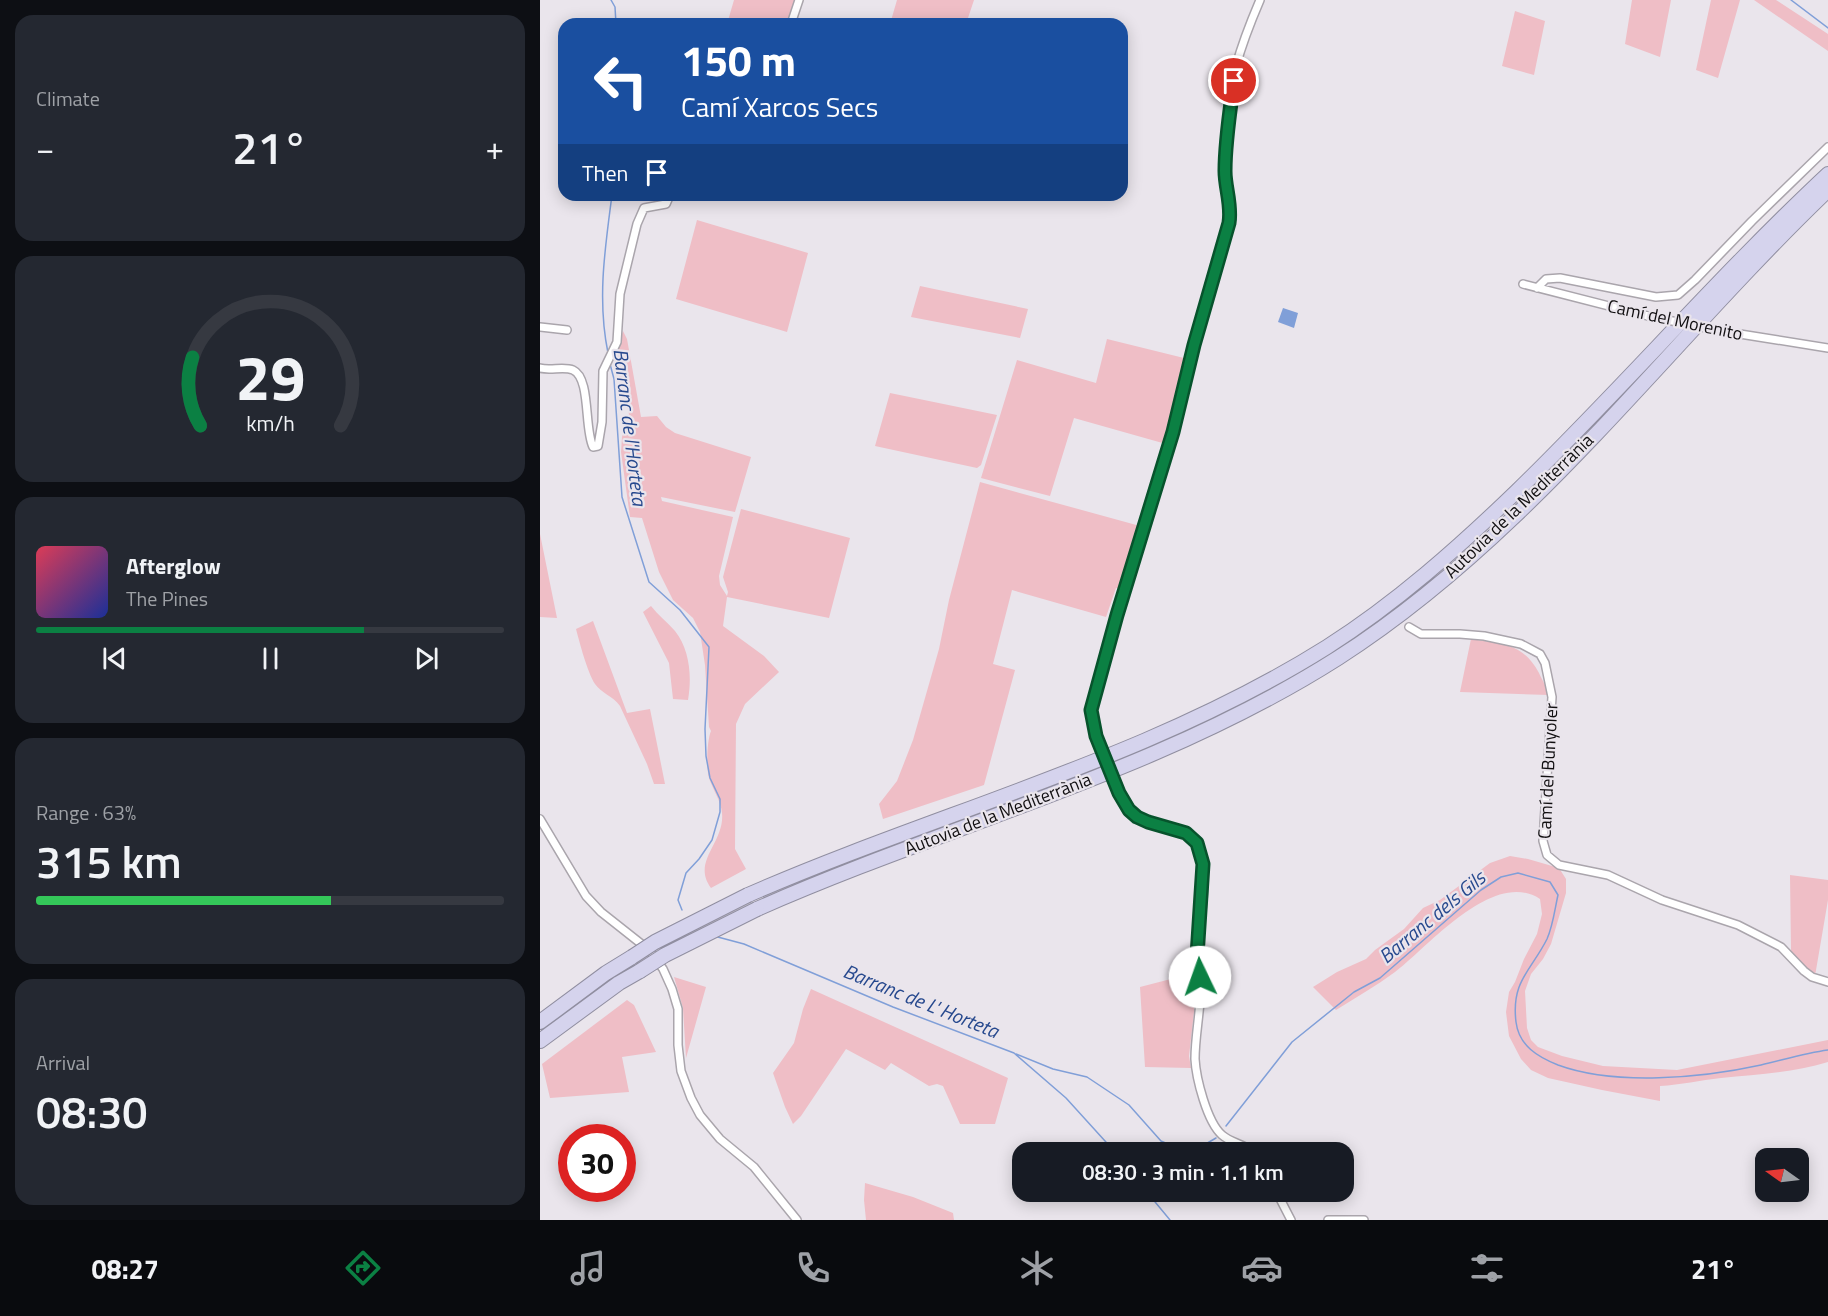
<!DOCTYPE html>
<html lang="en">
<head>
<meta charset="utf-8">
<style>
	body { margin:0; font-family:"Titillium Web",sans-serif; background:#242831; color:#f1f3f6; height:100vh; display:flex; flex-direction:column; font-size:22px; white-space:nowrap }
	* { box-sizing:border-box; margin:0 }
	p { font-size:20px; color:#9ea1a6 }
	.icon { flex:none; width:33px; height:33px; fill:none; stroke:currentColor; stroke-width:2; stroke-linecap:round; stroke-linejoin:round }
	.map { position:relative; flex:1; overflow:hidden }
	.sheet { display:flex; flex-direction:column; gap:15px; padding:15px; background:#0d0f14; width:540px }
	.sheet>* { flex:none }
	.banner { position:absolute; left:18px; top:18px; width:570px; height:183px; border-radius:18px; box-shadow:0 3px 15px #0003; background:#1a4fa0; color:#fff; overflow:hidden }
	.needle { width:39px; rotate:284deg }
	.fabs { position:absolute; left:1215px; top:1148px; display:grid; gap:12px }
	.fabs a { display:grid; place-items:center; width:54px; height:54px; border-radius:12px; background:#171b24; box-shadow:0 3px 15px #0003; font-size:30px }
	.speed { position:absolute; left:18px; top:1124px; display:flex; gap:12px; font-size:30px; font-weight:700; text-align:center }
	.speed>* { display:grid; place-content:center; width:78px; height:78px; border-radius:50%; background:#171b24; box-shadow:0 3px 15px #0003; line-height:1 }
	.speed .limit { border:9px solid #d22; background:#fff; color:#111 }
	.pin { position:absolute; display:grid; place-items:center; width:51px; height:51px; color:#fff; margin:-26px; border:3px solid #fff; border-radius:50%; box-shadow:0 2px 6px #0007 }
	.me { position:absolute; width:66px; margin:-33px; rotate:357deg; stroke-linejoin:round; filter:drop-shadow(0 0 4px #0008) }
	.turn { display:flex; align-items:center; gap:21px; height:126px; padding:0 24px; font-size:27px }
	.turn .icon { width:78px; height:78px; stroke-width:2.5 }
	.turn b { display:block; font-size:42px; line-height:51px }
	.then { display:flex; align-items:center; height:57px; padding:0 24px; background:#0003; gap:12px; font-size:22px }
	.big { font-size:45px; font-weight:600; line-height:1.1 }
	.sheet .card { flex:1; display:flex; flex-direction:column; justify-content:center; gap:9px; min-width:0; padding:0 21px; border-radius:18px; background:#242831 }
	.sheet .dial { align-items:center; gap:0 }
	.dial svg { height:156px; overflow:visible; fill:none; stroke:#363941; stroke-width:7; stroke-linecap:round; text-anchor:middle }
	.dial text { fill:#f1f3f6; stroke:none }
	.song { display:flex; align-items:center; gap:18px }
	.cover { width:72px; height:72px; border-radius:9px; background:linear-gradient(135deg,hsl(350 70% 55%),hsl(230 70% 35%)) }
	.played { height:6px; border-radius:3px; background:linear-gradient(90deg,#0b8043 70%,#363941 70%) }
	.keys { display:flex; justify-content:space-around; direction:ltr }
	.heat { display:flex; justify-content:space-between; align-items:center; font-size:33px; direction:ltr }
	.charge { height:9px; border-radius:4px; background:linear-gradient(90deg,#34c759 63%,#363941 0) }
	.trip { position:absolute; left:472px; top:1142px; width:342px; height:60px; border-radius:18px; background:#171b24; box-shadow:0 3px 15px #0003; font-weight:600; line-height:60px; text-align:center }
	.tab-bar { display:flex; height:96px; justify-content:space-around; align-items:center; background:#090b0e; color:#9ea1a6 }
	.tab-bar .icon { width:42px; height:42px }
	.tab-bar .on { color:#0b8043 }
	.tab-bar b { font-size:27px; color:#f1f3f6 }
	main { display:flex; flex:1; min-height:0 }
	.map>svg:first-child { display:block }
	.green { fill:#efbec6 }
	.water { fill:#809fd8 }
	.lines { fill:none; stroke-linecap:round; stroke-linejoin:round }
	.stream { stroke:#809fd8; stroke-width:1.5 }
	.street-casing { stroke:#aaa5ac; stroke-width:10 }
	.highway-casing { stroke:#908ea0; stroke-width:16 }
	.street { stroke:#fff; stroke-width:7 }
	.highway { stroke:#d5d3ed; stroke-width:14 }
	.street-bridge-casing { stroke:#aaa5ac; stroke-width:10; stroke-linecap:butt }
	.highway-bridge-casing { stroke:#908ea0; stroke-width:16; stroke-linecap:butt }
	.street-bridge { stroke:#fff; stroke-width:7 }
	.highway-bridge { stroke:#d5d3ed; stroke-width:14 }
	.route-casing { stroke:#07532c; stroke-width:15 }
	.route { stroke:#0b8043; stroke-width:10 }
	.labels { text-anchor:middle; stroke-width:4.5; stroke-linejoin:round; paint-order:stroke }
	.street-label { font-size:18px; fill:#110f11; stroke:#eae5ec }
	.water-label { font-size:20px; font-style:italic; fill:#27498e; stroke:#eae5ec }
</style>
</head>
<body>
<main>
<section class="sheet">
<div class="card"><p>Climate</p>
<div class="heat"><a>−</a><b class="big">21°</b><a>+</a></div>
</div>
<div class="card dial"><svg viewBox="0 0 100 80">
<path d="M14 69A42 42 0 1 1 86 69"/>
<path d="M14 69A42 42 0 0 1 10 34" stroke="#0b8043"/>
<text x="50" y="56" font-size="32" font-weight="700">29</text>
<text x="50" y="72" font-size="11">km/h</text>
</svg></div>
<div class="card">
<div class="song"><i class="cover"></i><div><b>Afterglow</b><p>The Pines</p></div></div>
<div class="played"></div>
<div class="keys"><svg class="icon" aria-label="previous" viewBox="0 0 24 24"><path d="M18 5L8 12l10 7zM5 5v14"/></svg><svg class="icon" aria-label="pause" viewBox="0 0 24 24"><path d="M8 5v14M16 5v14"/></svg><svg class="icon" aria-label="next" viewBox="0 0 24 24"><path d="M6 5l10 7-10 7zM19 5v14"/></svg></div>
</div>
<div class="card"><p>Range · 63%</p><b class="big">315 km</b><div class="charge"></div></div>
<div class="card"><p>Arrival</p><b class="big">08:30</b></div>
</section>
<div class="map">
<svg width="1288" height="1220" viewBox="0 0 1288 1220">
	<rect width="100%" height="100%" fill="#eae5ec"/>
	<path class="green" d="M 194,0 L 256,0 L 248,24 L 187,24 Z
		M 357,0 L 434,0 L 426,24 L 350,24 Z
		M 1092,0 L 1131,0 L 1120,57 L 1085,44 Z
		M 1171,0 L 1200,0 L 1178,78 L 1156,70 Z
		M 1214,0 L 1236,0 L 1288,34 L 1288,51 Z
		M 975,11 L 1005,21 L 994,75 L 962,66 Z
		M 157,220 L 268,253 L 247,332 L 136,299 Z
		M 380,286 L 488,309 L 480,338 L 371,317 Z
		M 83,331 L 87,339 L 101,417 L 117,416 L 126,427 L 135,433 L 211,457 L 195,512 L 121,497 L 122,501 L 193,517 L 179,576 L 180,585 L 187,596 L 188,592 L 183,577 L 201,509 L 310,538 L 289,618 L 187,597 L 183,626 L 224,656 L 239,672 L 205,704 L 196,724 L 195,849 L 206,869 L 171,888 C 151,861 185,843 182,813 C 181,801 173,790 169,778 C 166,768 167,740 171,731 L 169,727 L 165,665 L 160,632 L 153,618 L 133,600 L 119,572 L 102,518 L 90,517 L 81,452 L 82,437 L 89,414 L 79,377 L 77,352 Z
		M 567,339 L 648,359 L 626,444 L 534,418 L 510,496 L 441,478 L 477,360 L 556,383 Z
		M 350,393 L 457,415 L 441,465 L 437,468 L 335,446 Z
		M 440,482 L 600,526 L 581,589 L 576,588 L 566,617 L 472,590 L 453,664 L 475,670 L 444,785 L 343,819 L 339,804 L 357,781 L 373,740 L 399,649 L 409,600 Z
		M 0,534 L 17,618 L 0,617 Z
		M 111,606 C 118,615 127,622 135,631 C 150,650 152,677 148,700 L 133,699 L 129,663 L 103,612 Z
		M 53,621 L 87,713 L 110,709 L 125,784 L 114,784 L 107,764 L 80,706 C 73,696 61,693 55,684 C 47,671 40,644 36,629 Z
		M 931,639 C 962,644 983,643 999,673 C 1002,680 1007,687 1009,695 L 920,692 Z
		M 970,856 L 988,859 L 1019,868 L 1026,879 L 1026,893 L 1011,944 L 1003,959 L 991,974 L 985,991 L 987,1028 L 991,1040 L 998,1047 L 1022,1056 L 1063,1066 L 1137,1070 L 1288,1040 L 1288,1062 C 1252,1073 1218,1074 1181,1078 C 1160,1080 1141,1085 1120,1086 L 1120,1101 L 1062,1090 L 1008,1078 L 991,1070 L 981,1059 L 969,1036 L 966,1012 L 969,992 L 975,982 L 984,959 L 997,934 L 1002,914 L 1000,899 C 953,868 887,948 855,972 C 836,986 815,998 796,1010 L 773,987 L 797,972 L 826,959 L 835,950 L 864,929 L 883,908 L 900,900 L 950,863 Z
		M 1250,875 L 1288,880 L 1288,900 L 1275,976 L 1255,959 L 1251,950 Z
		M 654,973 L 654,1012 L 649,1056 L 651,1068 L 605,1067 L 600,987 Z
		M 134,977 L 166,987 L 146,1058 L 143,1008 Z
		M 271,989 L 468,1078 L 455,1124 L 420,1124 L 403,1086 L 397,1084 L 389,1086 L 351,1063 L 345,1070 L 306,1049 L 261,1116 L 253,1124 L 245,1107 L 233,1073 L 254,1043 L 263,1009 Z
		M 87,1000 L 94,1005 L 116,1052 L 82,1057 L 89,1092 L 10,1098 L 2,1064 Z
		M 325,1183 L 373,1197 L 413,1213 L 414,1220 L 326,1220 L 324,1200 Z"/>
	<path class="water" d="M 743,308 L 758,313 L 754,328 L 738,322 Z"/>
	<g class="lines">
		<path class="stream" d="M 71,0 L 75,7 L 76,24
			M 1251,0 L 1288,28
			M 68,353 C 57,300 65,248 72,195
			M 70,364 L 74,379 L 82,497 L 109,582 L 140,610 L 169,647 L 165,729 L 166,756 L 170,778 L 180,799 L 180,812 L 172,840 L 159,859 L 146,873 L 138,900 L 142,910
			M 174,936 L 204,944 L 353,1007 L 474,1053 L 526,1098 L 575,1152
			M 476,1054 L 513,1069 L 547,1077 L 589,1105 L 621,1141 L 639,1149 L 657,1149 L 676,1138
			M 686,1126 L 752,1042 L 814,992 L 840,978 L 941,890 L 961,877 L 978,873 L 1010,882 L 1018,895 C 1015,908 1013,926 1007,939 C 991,971 971,981 976,1022 C 979,1046 998,1057 1018,1065 C 1075,1086 1162,1078 1221,1065 C 1243,1060 1265,1053 1288,1050
			M 606,1191 L 630,1220"/>
		<defs>
			<path id="street" d="M 251,24 L 259,0
				M 983,284 L 1108,316
				M 997,288 L 1006,279 L 1020,278 L 1116,297 L 1138,295 L 1155,280 L 1212,221 L 1288,147
				M 0,327 L 27,330
				M 1181,331 L 1288,348
				M 0,368 C 10,371 24,366 33,370 C 51,378 44,429 53,447 L 58,446 L 62,422 L 63,371 L 77,342 L 80,294 L 97,224 L 104,208 L 126,204 L 130,195
				M 869,627 L 881,634 L 920,634 L 944,636 L 981,644 L 1000,654 L 1005,663 L 1012,697 L 1003,841 L 1007,855 L 1019,865 L 1068,875 L 1122,900 L 1198,925 L 1241,947 L 1264,971 L 1272,977 L 1288,982
				M 556,736 L 551,710 L 556,689 L 612,494 L 633,432 L 654,345 L 689,223 C 692,203 685,183 685,163 C 686,131 689,96 696,66 C 702,44 711,21 720,0
				M 579,793 C 584,801 587,809 595,815 C 614,830 652,824 660,850 C 670,883 658,921 658,954 C 657,969 660,984 660,1000 C 659,1019 655,1039 655,1059 C 656,1078 667,1122 682,1135 C 691,1143 704,1144 713,1152
				M 0,819 L 46,896 L 61,912 L 109,950 L 123,969 L 132,989 L 138,1009 L 138,1045 L 141,1071 L 151,1098 L 160,1115 L 180,1139 L 214,1167 L 257,1220
				M 736,1191 L 751,1220
				M 788,1220 L 824,1220"/>
			<path id="highway" d="M 208,895 C 400,811 609,759 787,647 C 856,603 918,548 977,491 C 1083,388 1180,275 1288,174
				M 217,909 C 409,824 619,772 798,658 C 990,535 1125,346 1288,190
				M 0,1022 L 66,973 L 92,957
				M 0,1041 L 79,983 L 100,971"/>
		</defs>
		<use href="#street" class="street-casing"/>
		<use href="#highway" class="highway-casing"/>
		<use href="#street" class="street"/>
		<use href="#highway" class="highway"/>
		<defs>
			<path id="street-bridge" d="M 1108,316 L 1181,331
				M 556,736 L 579,793"/>
			<path id="highway-bridge" d="M 92,957 L 115,942 L 208,895
				M 100,971 L 125,955 L 217,909"/>
		</defs>
		<use href="#street-bridge" class="street-bridge-casing"/>
		<use href="#highway-bridge" class="highway-bridge-casing"/>
		<use href="#street-bridge" class="street-bridge"/>
		<use href="#highway-bridge" class="highway-bridge"/>
	</g>
	<g class="lines">
		<defs>
			<path id="route" d="M 660,977 L 657,956 L 663,864 L 657,843 L 646,833 L 608,822 L 597,817 L 589,810 L 579,793 L 556,736 L 551,710 L 577,615 L 633,432 L 654,345 L 689,223 C 692,205 685,188 685,171 C 685,141 690,111 694,81"/>
		</defs>
		<use href="#route" class="route-casing"/>
		<use href="#route" class="route"/>
	</g>
	<g class="labels">
		<g class="street-label">
			<text transform="translate(1135 320) rotate(12)" y="6">Camí del Morenito</text>
			<text transform="translate(979 506) rotate(-44)" y="6">Autovia de la Mediterrània</text>
			<text transform="translate(1008 771) rotate(-87)" y="6">Camí del Bunyoler</text>
			<text transform="translate(458 814) rotate(-21)" y="6">Autovia de la Mediterrània</text>
		</g>
		<g class="water-label">
			<text transform="translate(90 427) rotate(83)" y="7">Barranc de l'Horteta</text>
			<text transform="translate(892 917) rotate(-40)" y="7">Barranc dels Gils</text>
			<text transform="translate(381 1001) rotate(22)" y="7">Barranc de L' Horteta</text>
		</g>
	</g>
</svg>
<div class="fabs">
<a><svg class="needle" viewBox="-14 -14 28 28"><path d="M0-13l5 13h-10z" fill="#e53935"/><path d="M0 13l5-13h-10z" fill="#9ea1a6"/></svg></a>
</div>
<div class="speed"><div class="limit">30</div></div>
<div class="pin" style="left:694px;top:81px;background:#d93025"><svg class="icon" aria-label="arrive" viewBox="0 0 24 24"><path d="M6 21V4h12l-3 4 3 4H6"/></svg></div>
<svg class="me" style="left:660px;top:977px" viewBox="-20 -20 40 40"><circle r="19" fill="#fff"/><path d="M0-13L10 11 0 6-10 11z" fill="#0b8043"/></svg>
<div class="trip">08:30 · 3 min · 1.1 km</div>
<div class="banner">
<div class="turn"><svg class="icon" aria-label="left" viewBox="0 0 24 24"><path d="M17 20v-9H6M10 6l-5 5 5 5"/></svg><div><b>150 m</b>Camí Xarcos Secs</div></div>
<div class="then">Then<svg class="icon" aria-label="arrive" viewBox="0 0 24 24"><path d="M6 21V4h12l-3 4 3 4H6"/></svg></div>
</div>
</div>
</main>
<nav class="tab-bar">
<b>08:27</b>
<svg class="icon on" aria-label="directions" viewBox="0 0 24 24"><path d="M12 3l9 9-9 9-9-9zM9 14v-3h6M13 9l2 2-2 2"/></svg>
<svg class="icon" aria-label="music" viewBox="0 0 24 24"><path d="M9 18V5l10-2v13"/><circle cx="6" cy="18" r="3"/><circle cx="16" cy="16" r="3"/></svg>
<svg class="icon" aria-label="phone" viewBox="0 0 24 24"><path d="M5 4h4l2 5-3 2q2 4 5 5l2-3 5 2v4C11 20 4 13 5 4z"/></svg>
<svg class="icon" aria-label="climate" viewBox="0 0 24 24"><path d="M12 3v18M4 7l16 10M4 17L20 7"/></svg>
<svg class="icon" aria-label="car" viewBox="0 0 24 24"><path d="M5 17H2v-5l4-1 3-4h7l3 4 3 1v5h-3M9 17h6M6 11h13"/><circle cx="7" cy="17" r="2"/><circle cx="17" cy="17" r="2"/></svg>
<svg class="icon" aria-label="filters" viewBox="0 0 24 24"><path d="M4 7h16M4 17h16"/><circle cx="9" cy="7" r="2"/><circle cx="15" cy="17" r="2"/></svg>
<b>21°</b>
</nav>
</body>
</html>
